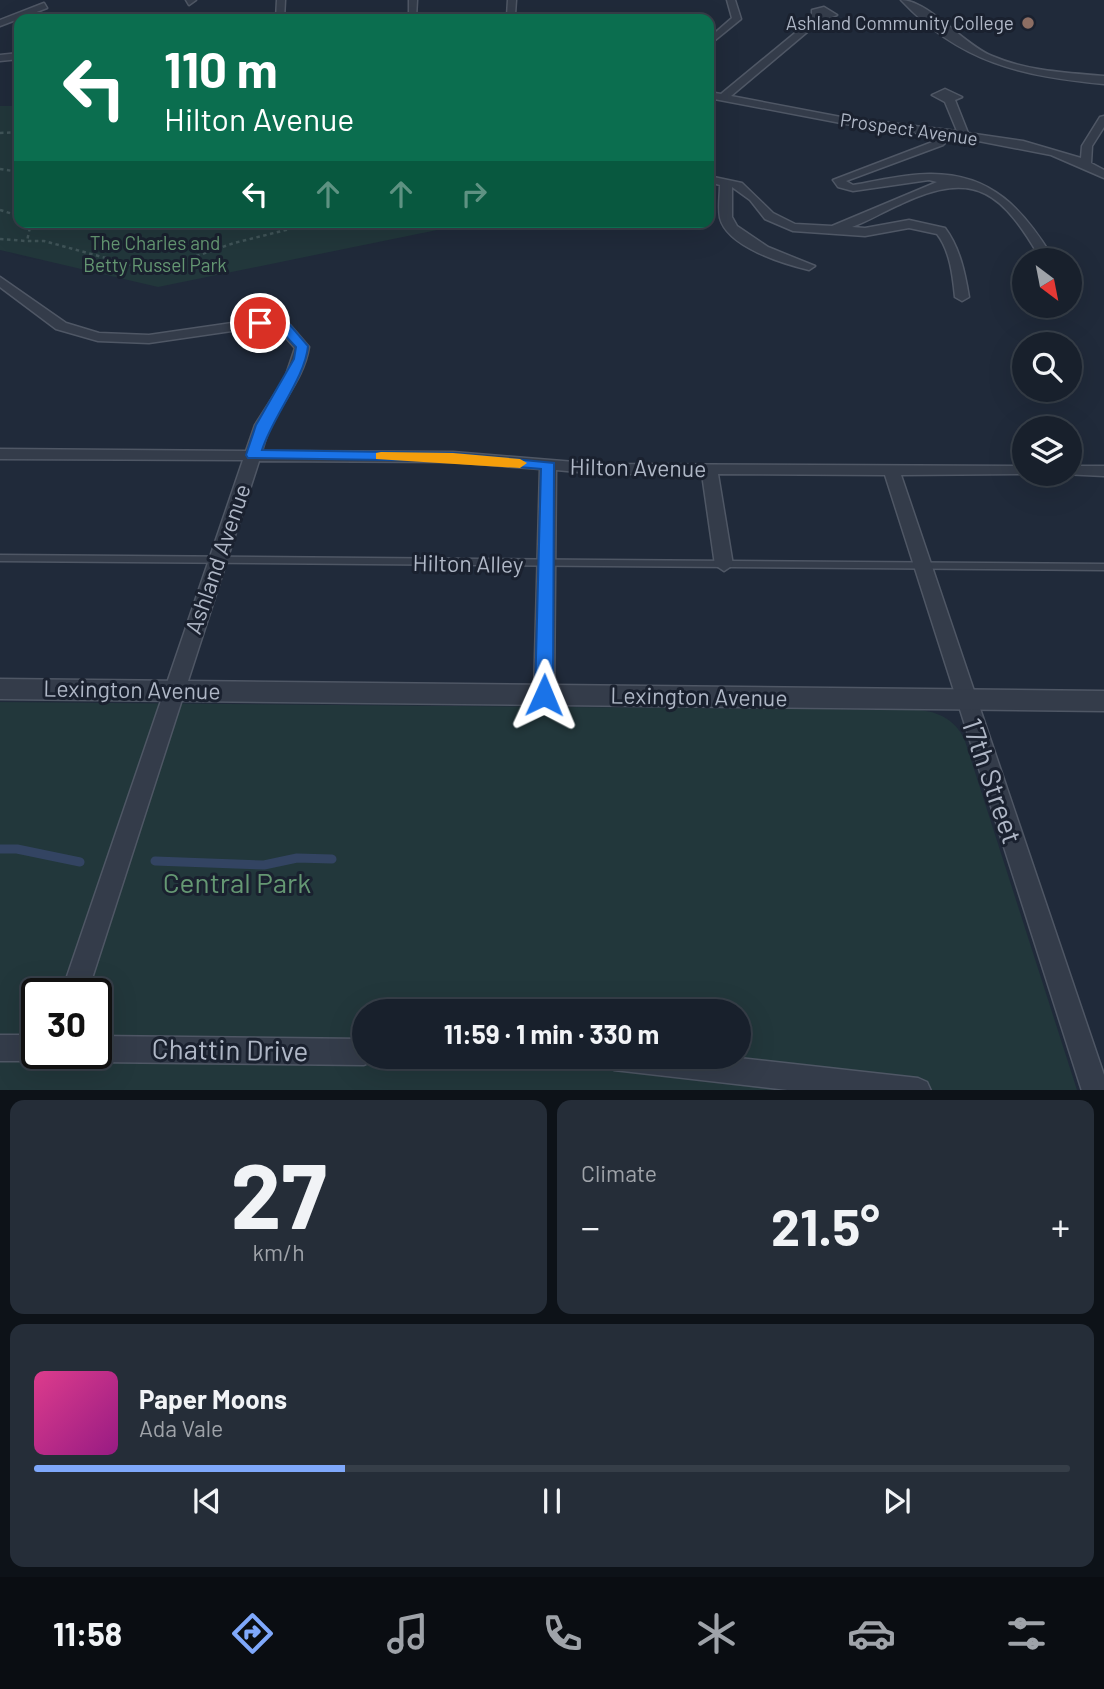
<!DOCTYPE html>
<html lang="en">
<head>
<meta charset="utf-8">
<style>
	body { margin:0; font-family:Barlow,sans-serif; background:#252d38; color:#f1f3f6; height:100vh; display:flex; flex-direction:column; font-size:26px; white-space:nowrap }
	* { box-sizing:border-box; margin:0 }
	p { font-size:23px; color:#9fa3a9 }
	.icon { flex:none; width:38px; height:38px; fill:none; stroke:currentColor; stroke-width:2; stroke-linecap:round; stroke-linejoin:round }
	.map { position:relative; height:1090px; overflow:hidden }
	.panel { display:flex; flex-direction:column; gap:10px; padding:10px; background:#0d1218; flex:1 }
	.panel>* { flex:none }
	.guide { position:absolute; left:14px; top:14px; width:700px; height:214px; border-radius:14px; box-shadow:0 7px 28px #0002,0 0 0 2px #363e48; background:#0b6e4f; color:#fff; overflow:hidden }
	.needle { width:46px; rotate:148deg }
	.buttons { position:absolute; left:1012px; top:248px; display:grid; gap:14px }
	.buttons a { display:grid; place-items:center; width:70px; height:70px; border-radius:50%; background:#18202c; box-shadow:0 7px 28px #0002,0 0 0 2px #363e48; font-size:35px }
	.speed { position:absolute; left:21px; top:978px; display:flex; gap:14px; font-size:35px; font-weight:700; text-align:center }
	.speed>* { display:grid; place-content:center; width:91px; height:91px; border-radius:50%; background:#18202c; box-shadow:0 7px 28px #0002,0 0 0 2px #363e48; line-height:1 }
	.speed .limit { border:4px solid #111; border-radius:10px; background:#fff; color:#111 }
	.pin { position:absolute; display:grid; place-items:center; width:60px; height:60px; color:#fff; margin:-30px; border:4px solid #fff; border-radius:50%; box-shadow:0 2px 7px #0007 }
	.me { position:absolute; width:77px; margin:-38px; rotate:1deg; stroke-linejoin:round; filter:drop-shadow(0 0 5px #0008) }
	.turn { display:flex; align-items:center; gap:24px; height:147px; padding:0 35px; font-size:32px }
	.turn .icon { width:91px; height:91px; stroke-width:2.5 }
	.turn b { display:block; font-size:49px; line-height:60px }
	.lanes { display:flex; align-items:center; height:66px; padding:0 35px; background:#0003; justify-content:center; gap:35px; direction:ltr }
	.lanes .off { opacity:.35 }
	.big { font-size:52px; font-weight:700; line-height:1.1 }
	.panel .card { flex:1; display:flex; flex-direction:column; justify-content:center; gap:10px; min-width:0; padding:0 24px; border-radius:14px; background:#252d38 }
	.panel .dial { align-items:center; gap:0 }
	.dial b { font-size:91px; line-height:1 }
	.song { display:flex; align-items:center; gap:21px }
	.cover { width:84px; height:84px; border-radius:10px; background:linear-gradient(135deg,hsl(330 70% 55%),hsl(310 70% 35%)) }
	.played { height:7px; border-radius:4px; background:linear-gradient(90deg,#7fa8fb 30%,#363e48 30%) }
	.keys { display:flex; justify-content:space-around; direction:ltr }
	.heat { display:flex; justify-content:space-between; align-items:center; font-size:38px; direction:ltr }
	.panel .tiles { flex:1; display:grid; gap:10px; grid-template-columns:1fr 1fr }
	.card:last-child { grid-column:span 2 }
	.trip { position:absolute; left:352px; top:999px; width:399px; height:70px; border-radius:35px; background:#18202c; box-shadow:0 7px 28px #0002,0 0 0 2px #363e48; font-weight:700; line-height:70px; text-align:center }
	.tabs { display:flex; height:112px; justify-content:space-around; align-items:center; background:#0a0d12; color:#9fa3a9 }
	.tabs .icon { width:49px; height:49px }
	.tabs .on { color:#7fa8fb }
	.tabs b { font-size:32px; color:#f1f3f6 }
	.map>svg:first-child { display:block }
	.green { fill:#22373b; fill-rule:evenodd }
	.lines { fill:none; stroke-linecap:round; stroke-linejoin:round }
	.stream { stroke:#334462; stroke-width:9 }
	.service-casing { stroke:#4f5765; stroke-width:3 }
	.minor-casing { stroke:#4f5765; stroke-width:3 }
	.tertiary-casing { stroke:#4f5765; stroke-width:3 }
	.path { stroke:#405458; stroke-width:2.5; stroke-dasharray:3.5 3.5; stroke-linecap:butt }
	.service { fill:#343c4a; fill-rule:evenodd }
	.minor { fill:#343c4a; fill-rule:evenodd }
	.tertiary { fill:#343c4a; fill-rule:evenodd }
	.route { fill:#1a73e8; stroke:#114b97; stroke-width:2 }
	.slow { fill:#f59e0b }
	.education-dot { fill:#8d6e63; stroke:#1a212f; stroke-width:2.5 }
	.labels { text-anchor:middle; stroke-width:6; stroke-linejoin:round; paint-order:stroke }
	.far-poi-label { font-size:19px; fill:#afb7c6; stroke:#1a212f; text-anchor:end }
	.far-street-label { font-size:19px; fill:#afb7c6; stroke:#1a212f }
	.far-park-label { font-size:19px; fill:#659873; stroke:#1a212f }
	.street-label { font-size:23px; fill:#afb7c6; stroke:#1a212f }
	.near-street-label { font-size:28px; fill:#afb7c6; stroke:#1a212f }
	.near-park-label { font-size:28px; fill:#659873; stroke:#1a212f }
</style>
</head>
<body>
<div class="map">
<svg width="1104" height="1091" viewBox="0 0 1104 1091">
	<rect width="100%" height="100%" fill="#202a3a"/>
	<path class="green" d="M 0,106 L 19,106 L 19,222 L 446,222 L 447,228 L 158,287 L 0,250 Z
		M 0,702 L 921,710 C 942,713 957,722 965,741 L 1077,1090 L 0,1091 ZM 37,994 L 96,994 L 96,1054 L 37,1054 ZM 364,1012 L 738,1012 L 738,1057 L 364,1057 Z"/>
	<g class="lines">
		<path class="stream" d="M 0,849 L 17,849 L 80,862
			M 155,861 L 264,865 L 297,858 L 332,859"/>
		<defs>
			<path id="service" d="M 0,555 L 1104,564 L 1104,570 L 0,561 Z"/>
			<path id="minor" d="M 186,0 L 196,0 L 189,5 Z
				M 277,0 L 285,0 L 284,19 L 276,19 Z
				M 409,0 L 417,0 L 416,18 L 409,16 Z
				M 508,0 L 516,0 L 515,15 L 518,19 L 509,19 L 507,16 Z
				M 727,0 L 735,0 L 741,19 L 709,45 L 709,38 L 732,18 Z
				M 44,3 L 47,8 L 0,26 L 0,20 Z
				M 824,7 L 837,15 L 819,22 L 731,96 L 846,118 L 957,131 L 945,102 L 932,95 L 945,89 L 962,97 L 955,100 L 968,133 L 1023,141 L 1081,158 L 1082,146 L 1100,117 L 1104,116 L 1104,127 L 1092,146 L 1091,163 L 1104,170 L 1104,178 L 1051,155 L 963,138 L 958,141 L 948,140 L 943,145 L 846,181 L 853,185 C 878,181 904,174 929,174 C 992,173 1024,210 1055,261 L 1042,261 C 1003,194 977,168 901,204 C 884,211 869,221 852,227 L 865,228 L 909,220 L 945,228 C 960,248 965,273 969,297 L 962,301 L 955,297 C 953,277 950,250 937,234 L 909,228 L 865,236 L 793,231 L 765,219 L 750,200 L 732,187 L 732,217 L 737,226 L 768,247 L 815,266 L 809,270 C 784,264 727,247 720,218 C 718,208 720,195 720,185 L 709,182 L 709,176 L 742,183 L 773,213 L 795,224 L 832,226 L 937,182 L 929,180 L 853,191 L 838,187 L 833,180 L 935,141 L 940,136 L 846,124 L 709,98 L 709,92 L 721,94 L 812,19 L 812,10 Z
				M 627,16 L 644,19 L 623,19 Z
				M 19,53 L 19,59 L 0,61 L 0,55 Z
				M 0,277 L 66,323 L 99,333 L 149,335 L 259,319 L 290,325 L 309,347 C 304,377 285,397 272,424 C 267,432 265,442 262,451 L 453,452 L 599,464 L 1024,466 L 1024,474 L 1030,474 L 901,475 L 1104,1075 L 1104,1091 L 1082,1091 L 885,475 L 718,474 L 733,565 L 724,571 L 715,565 L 702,474 L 599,474 L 556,470 L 554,695 L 551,700 L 544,703 L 537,700 L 534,695 L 540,469 L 453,462 L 259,461 L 87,994 L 61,994 L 243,460 L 0,459 L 0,449 L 246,451 L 255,425 L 285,378 L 295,348 L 280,331 L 259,327 L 149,343 L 98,341 L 56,329 L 0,287 Z
				M 1069,466 L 1104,466 L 1104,476 L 1063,474 L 1069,474 Z
				M 0,1035 L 37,1035 L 37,1054 L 48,1054 L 37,1061 L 0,1061 Z
				M 96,1036 L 364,1039 L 364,1057 L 375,1057 L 373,1061 L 364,1065 L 96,1062 L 87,1058 L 85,1054 L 96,1054 Z
				M 601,1057 L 730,1057 L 918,1078 L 927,1082 L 931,1091 L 796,1091 L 614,1070 L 605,1066 Z"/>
			<path id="tertiary" d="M 901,0 C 928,0 963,44 992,56 C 1027,71 1066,73 1104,76 L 1104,84 C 1022,76 960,63 901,0 Z
				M 0,679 L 1104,691 L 1104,711 L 0,699 Z"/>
		</defs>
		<use href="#service" class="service-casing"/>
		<use href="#minor" class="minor-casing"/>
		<use href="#tertiary" class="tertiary-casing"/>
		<path class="path" d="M 0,133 L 19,132
			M 0,169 L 19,172
			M 0,210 L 19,216
			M 27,222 L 30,227 L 27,241 L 44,241 L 153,271 L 234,243 L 298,227 L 384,222
			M 0,239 L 26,241"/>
		<use href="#service" class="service"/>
		<use href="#minor" class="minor"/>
		<use href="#tertiary" class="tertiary"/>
	</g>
	<path class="route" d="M 260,319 L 290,325 L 308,346 C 305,378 273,416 262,450 L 453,453 L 554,463 L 553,695 L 550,700 L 544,702 L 535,695 L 541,469 L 453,461 L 248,458 L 246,455 L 256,425 L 294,359 L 296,347 L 281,331 L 255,326 L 255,321 Z"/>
	<path class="slow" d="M 381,452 L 453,453 L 520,459 L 527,463 L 520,468 L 376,459 L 376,453 Z"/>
	<circle class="education-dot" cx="1028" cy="23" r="7"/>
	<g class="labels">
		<g class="far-poi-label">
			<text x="1014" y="30">Ashland Community College</text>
		</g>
		<g class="far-street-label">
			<text transform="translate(909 129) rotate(8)" y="7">Prospect Avenue</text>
		</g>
		<g class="far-park-label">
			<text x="155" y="250">The Charles and<tspan x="155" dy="22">Betty Russel Park</tspan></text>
		</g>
		<g class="street-label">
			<text transform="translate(638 468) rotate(1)" y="8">Hilton Avenue</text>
			<text transform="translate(218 559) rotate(-71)" y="8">Ashland Avenue</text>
			<text transform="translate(468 564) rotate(1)" y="8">Hilton Alley</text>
			<text transform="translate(132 690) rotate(1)" y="8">Lexington Avenue</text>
			<text transform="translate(699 697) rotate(1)" y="8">Lexington Avenue</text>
		</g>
		<g class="near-street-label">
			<text transform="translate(992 781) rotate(71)" y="10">17th Street</text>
			<text transform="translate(230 1050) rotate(1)" y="10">Chattin Drive</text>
		</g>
		<g class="near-park-label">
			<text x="237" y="893">Central Park</text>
		</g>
	</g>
</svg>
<div class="buttons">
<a><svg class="needle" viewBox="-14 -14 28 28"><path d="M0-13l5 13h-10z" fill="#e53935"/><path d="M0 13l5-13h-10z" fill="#9fa3a9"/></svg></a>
<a><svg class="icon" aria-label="search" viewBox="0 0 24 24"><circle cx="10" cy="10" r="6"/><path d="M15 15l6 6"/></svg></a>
<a><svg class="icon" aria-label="layers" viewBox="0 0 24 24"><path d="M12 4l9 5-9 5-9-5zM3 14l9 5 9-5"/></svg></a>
</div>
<div class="speed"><div class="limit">30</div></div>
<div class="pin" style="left:260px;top:323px;background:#d93025"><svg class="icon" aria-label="arrive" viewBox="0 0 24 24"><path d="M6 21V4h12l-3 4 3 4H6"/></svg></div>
<svg class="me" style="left:544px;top:695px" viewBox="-20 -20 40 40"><path d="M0-17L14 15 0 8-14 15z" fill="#1a73e8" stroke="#fff" stroke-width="4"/></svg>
<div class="trip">11:59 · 1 min · 330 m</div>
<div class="guide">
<div class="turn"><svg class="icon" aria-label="left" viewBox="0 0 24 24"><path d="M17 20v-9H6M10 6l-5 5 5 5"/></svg><div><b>110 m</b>Hilton Avenue</div></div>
<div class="lanes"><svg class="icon" aria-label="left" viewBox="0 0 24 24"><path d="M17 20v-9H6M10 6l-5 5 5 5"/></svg><svg class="icon off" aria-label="ahead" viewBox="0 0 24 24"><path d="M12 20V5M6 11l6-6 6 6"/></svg><svg class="icon off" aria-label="ahead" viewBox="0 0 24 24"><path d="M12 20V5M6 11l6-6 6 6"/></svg><svg class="icon off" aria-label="right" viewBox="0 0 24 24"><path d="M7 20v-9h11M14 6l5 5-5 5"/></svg></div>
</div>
</div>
<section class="panel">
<div class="tiles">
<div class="card dial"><b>27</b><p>km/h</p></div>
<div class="card"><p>Climate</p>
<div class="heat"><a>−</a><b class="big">21.5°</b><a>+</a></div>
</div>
<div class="card">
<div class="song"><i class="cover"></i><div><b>Paper Moons</b><p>Ada Vale</p></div></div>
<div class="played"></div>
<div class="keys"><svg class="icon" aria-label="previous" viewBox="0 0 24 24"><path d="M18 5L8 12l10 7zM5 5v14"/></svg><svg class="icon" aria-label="pause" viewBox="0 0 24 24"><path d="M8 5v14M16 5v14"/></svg><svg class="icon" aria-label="next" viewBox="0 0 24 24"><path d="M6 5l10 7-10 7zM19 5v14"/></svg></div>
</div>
</div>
</section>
<nav class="tabs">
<b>11:58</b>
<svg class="icon on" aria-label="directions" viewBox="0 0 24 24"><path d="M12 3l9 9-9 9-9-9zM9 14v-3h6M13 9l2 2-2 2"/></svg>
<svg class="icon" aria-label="music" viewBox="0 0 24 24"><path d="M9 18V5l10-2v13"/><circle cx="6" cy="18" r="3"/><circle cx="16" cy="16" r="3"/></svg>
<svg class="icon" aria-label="phone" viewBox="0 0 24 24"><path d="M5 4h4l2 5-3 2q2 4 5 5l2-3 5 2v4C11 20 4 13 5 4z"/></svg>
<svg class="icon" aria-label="climate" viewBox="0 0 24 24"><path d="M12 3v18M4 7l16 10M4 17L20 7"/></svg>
<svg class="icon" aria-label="car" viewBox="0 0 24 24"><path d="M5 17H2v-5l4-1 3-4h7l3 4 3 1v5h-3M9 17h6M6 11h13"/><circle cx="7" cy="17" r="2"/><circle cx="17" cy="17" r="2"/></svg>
<svg class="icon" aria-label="filters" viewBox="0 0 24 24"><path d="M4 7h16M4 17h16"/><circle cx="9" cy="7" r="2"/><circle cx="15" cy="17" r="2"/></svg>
</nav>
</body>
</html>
